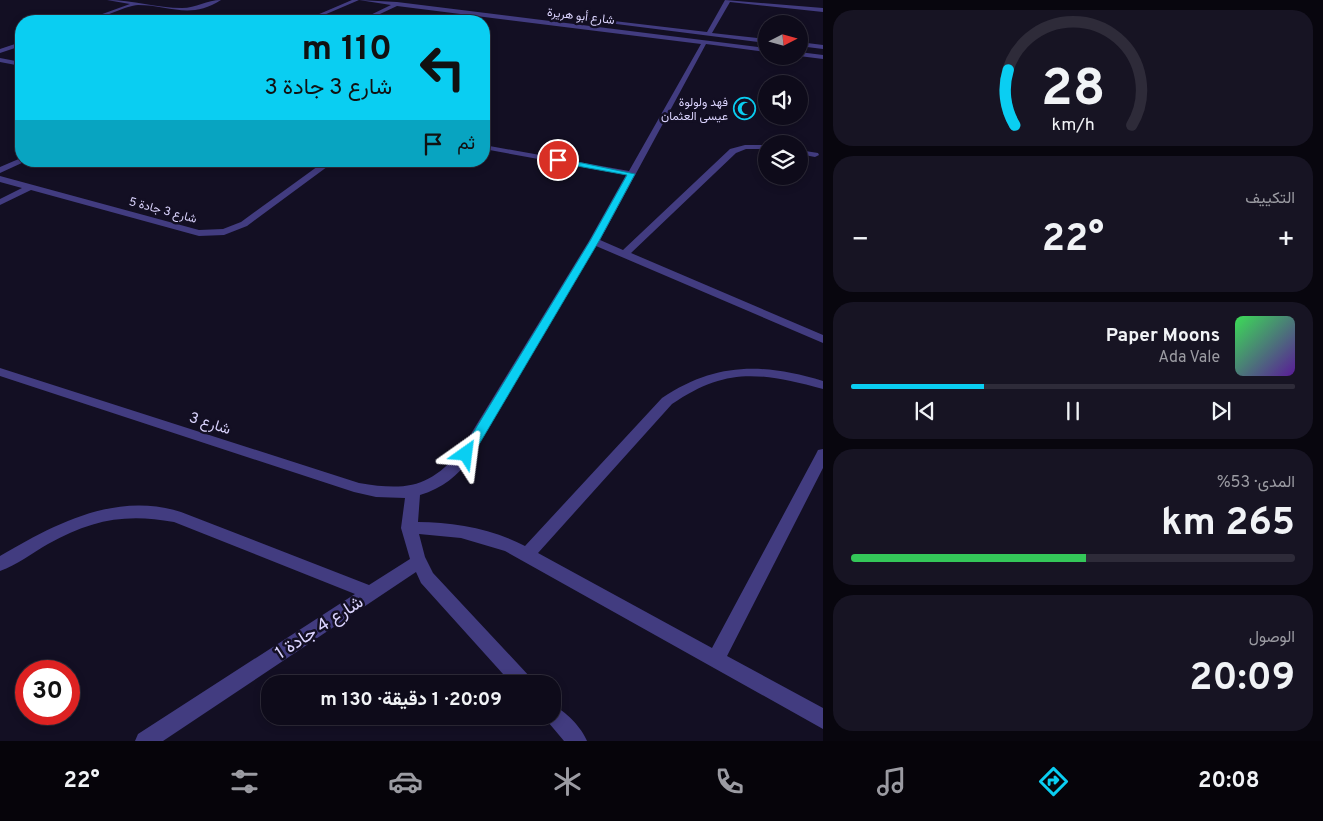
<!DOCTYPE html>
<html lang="ar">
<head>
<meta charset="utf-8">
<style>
	body { margin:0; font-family:Overpass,Vazirmatn,sans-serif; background:#171423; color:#f1f3f6; direction:rtl; height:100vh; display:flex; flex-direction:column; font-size:19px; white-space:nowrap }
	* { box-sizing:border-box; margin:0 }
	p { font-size:16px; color:#9b9ba2 }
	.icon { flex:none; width:28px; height:28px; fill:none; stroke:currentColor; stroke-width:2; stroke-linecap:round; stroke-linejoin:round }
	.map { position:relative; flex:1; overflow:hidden; direction:ltr }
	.details { display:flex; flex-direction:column; gap:10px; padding:10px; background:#08060e; width:500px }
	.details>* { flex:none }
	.hud { position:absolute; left:15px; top:15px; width:475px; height:152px; border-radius:20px; box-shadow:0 2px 8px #0003,0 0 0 1px #2e2b39; direction:rtl; background:#0acef2; color:#111; overflow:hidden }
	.needle { width:32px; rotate:84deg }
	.buttons { position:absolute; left:758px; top:15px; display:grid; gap:10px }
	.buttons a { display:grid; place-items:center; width:50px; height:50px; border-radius:50%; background:#0e0b1a; box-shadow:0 2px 8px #0003,0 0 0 1px #2e2b39; font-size:25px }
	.speed { position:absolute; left:15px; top:660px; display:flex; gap:10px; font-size:25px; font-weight:700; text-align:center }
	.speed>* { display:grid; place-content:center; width:65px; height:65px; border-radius:50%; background:#0e0b1a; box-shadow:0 2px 8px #0003,0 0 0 1px #2e2b39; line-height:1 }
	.speed .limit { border:8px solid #d22; background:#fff; color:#111 }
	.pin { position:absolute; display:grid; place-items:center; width:42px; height:42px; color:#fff; margin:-21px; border:2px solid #fff; border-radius:50%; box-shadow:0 1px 5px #0007 }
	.me { position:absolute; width:55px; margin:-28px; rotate:31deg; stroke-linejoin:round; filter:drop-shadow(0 0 4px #0008) }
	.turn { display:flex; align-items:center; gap:18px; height:105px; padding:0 15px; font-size:22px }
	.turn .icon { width:65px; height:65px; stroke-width:2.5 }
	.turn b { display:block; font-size:35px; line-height:42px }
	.then { display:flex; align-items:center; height:48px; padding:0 15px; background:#0003; gap:10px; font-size:19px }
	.big { font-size:38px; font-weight:700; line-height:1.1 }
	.details .card { flex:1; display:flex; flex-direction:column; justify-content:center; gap:8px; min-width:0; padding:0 18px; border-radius:20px; background:#171423 }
	.details .dial { align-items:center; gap:0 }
	.dial svg { height:130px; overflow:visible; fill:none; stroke:#2e2b39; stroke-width:7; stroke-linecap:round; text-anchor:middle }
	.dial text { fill:#f1f3f6; stroke:none }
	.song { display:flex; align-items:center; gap:15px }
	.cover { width:60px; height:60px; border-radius:8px; background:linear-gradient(135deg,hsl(130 70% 55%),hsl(270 70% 35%)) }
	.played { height:5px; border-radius:2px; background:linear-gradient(90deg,#0acef2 30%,#2e2b39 30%) }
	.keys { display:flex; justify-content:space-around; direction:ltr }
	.heat { display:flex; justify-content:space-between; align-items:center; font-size:28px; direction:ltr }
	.charge { height:8px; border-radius:4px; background:linear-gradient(90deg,#34c759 53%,#2e2b39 0) }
	.trip { position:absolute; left:261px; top:675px; width:300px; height:50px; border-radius:20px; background:#0e0b1a; box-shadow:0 2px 8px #0003,0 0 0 1px #2e2b39; font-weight:700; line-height:50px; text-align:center; direction:rtl }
	.menu { display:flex; height:80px; justify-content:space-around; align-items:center; background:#06040a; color:#9b9ba2 }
	.menu .icon { width:35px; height:35px }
	.menu .on { color:#0acef2 }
	.menu b { font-size:22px; color:#f1f3f6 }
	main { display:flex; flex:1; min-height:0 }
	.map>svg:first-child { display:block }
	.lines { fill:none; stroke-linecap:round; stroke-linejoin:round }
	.minor { fill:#423c80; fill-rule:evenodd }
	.route { fill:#0acef2; stroke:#06869d }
	.labels { text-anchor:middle; stroke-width:5; stroke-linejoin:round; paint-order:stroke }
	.far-street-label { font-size:12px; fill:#dad3fd; stroke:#130f23 }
	.far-poi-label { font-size:12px; fill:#dad3fd; stroke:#130f23; text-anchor:end }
	.street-label { font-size:15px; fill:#dad3fd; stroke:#130f23 }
	.near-street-label { font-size:18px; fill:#dad3fd; stroke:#130f23 }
</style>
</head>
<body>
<main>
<section class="details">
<div class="card dial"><svg viewBox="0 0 100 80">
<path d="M14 69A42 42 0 1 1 86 69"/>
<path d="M14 69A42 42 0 0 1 10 35" stroke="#0acef2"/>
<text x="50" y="56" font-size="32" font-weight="700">28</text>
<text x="50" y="72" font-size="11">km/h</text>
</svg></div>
<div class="card"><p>التكييف</p>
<div class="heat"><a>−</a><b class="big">22°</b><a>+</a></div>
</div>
<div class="card">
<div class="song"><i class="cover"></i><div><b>Paper Moons</b><p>Ada Vale</p></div></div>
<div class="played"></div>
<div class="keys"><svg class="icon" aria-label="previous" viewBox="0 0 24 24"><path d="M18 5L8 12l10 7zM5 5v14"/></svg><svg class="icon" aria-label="pause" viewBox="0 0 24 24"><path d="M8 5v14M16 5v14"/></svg><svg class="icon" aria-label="next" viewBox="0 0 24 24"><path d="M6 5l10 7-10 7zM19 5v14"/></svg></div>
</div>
<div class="card"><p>المدى · 53%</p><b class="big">265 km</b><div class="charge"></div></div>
<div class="card"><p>الوصول</p><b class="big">20:09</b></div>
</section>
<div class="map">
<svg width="823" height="741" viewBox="0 0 823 741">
	<rect width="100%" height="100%" fill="#130f23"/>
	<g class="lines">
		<path class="minor" d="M 107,0 C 133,0 157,8 182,8 C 196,8 207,0 221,0 C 190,20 169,5 138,5 C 126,6 103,17 91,21 L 83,21 L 130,4 Z
			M 352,0 L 359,0 L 310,21 L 303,21 Z
			M 359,0 L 397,2 L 766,48 L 766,52 L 706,44 L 600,240 L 623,250 L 730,149 L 745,145 L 766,145 L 766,149 L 746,149 L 736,153 L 631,253 L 823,335 L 823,343 L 596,246 L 471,458 C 457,476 443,488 420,495 L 418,522 C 453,522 493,529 525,546 L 662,398 C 716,362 763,363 823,381 L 823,389 C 762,373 727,366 672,404 L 538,553 L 712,648 L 816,454 L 818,450 L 823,449 L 823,468 L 727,656 L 823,708 L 823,729 L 505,551 L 461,538 L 419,534 L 425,557 L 433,573 L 531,678 L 533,684 L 512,684 L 421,583 L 416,572 L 163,741 L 135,741 L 138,734 L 355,594 L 174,522 C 125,513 91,520 48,544 C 32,553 17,565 0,571 L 0,556 C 55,524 116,491 181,512 L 369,585 L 410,559 L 401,528 L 405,498 L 376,497 L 354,492 L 0,376 L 0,368 L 359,483 C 406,491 430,488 461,450 L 589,241 L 626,175 L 484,149 L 484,145 L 629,171 L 701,44 L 397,6 L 365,21 L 358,21 L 391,5 Z
			M 725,0 L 823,8 L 823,12 L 730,2 L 712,33 L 766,39 L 766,43 L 577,19 L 580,17 L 707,32 Z
			M 21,42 L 21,46 L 0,53 L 0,49 Z
			M 799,42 L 823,45 L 823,49 L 799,46 Z
			M 799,52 L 823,55 L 823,59 L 799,56 Z
			M 0,58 L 21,62 L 21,66 L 0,62 Z
			M 799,150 L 818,153 L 819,155 L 815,157 L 799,154 Z
			M 21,158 L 21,161 L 24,162 L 0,173 L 0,167 Z
			M 325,161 L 335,161 L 247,226 L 224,235 L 199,236 L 31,190 L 0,205 L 0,199 L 22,188 L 0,182 L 0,176 L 199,230 L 223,229 L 241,222 Z
			M 552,705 C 565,710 582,728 587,741 L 564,741 L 543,716 L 552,716 Z"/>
	</g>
	<path class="route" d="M 558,158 L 635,174 L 599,241 L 471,458 L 462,458 L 460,454 L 462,451 L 590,241 L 627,175 L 555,162 L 555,159 Z"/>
	<defs>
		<symbol id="mosque-ring" viewBox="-11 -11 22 22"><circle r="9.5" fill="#130f23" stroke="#0acef2" stroke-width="1.5"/><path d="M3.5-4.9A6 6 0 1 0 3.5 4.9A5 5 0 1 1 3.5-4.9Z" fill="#0acef2"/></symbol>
	</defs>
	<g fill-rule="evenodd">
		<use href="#mosque-ring" x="732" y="96" width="25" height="25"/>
	</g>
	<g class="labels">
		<g class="far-street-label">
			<text transform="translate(581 16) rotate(7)" y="4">شارع أبو هريرة</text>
			<text transform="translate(163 210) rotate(15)" y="4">شارع 3 جادة 5</text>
		</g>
		<g class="far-poi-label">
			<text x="728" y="106">فهد ولولوة<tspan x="728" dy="14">عيسى العثمان</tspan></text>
		</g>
		<g class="street-label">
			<text transform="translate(210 423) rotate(18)" y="5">شارع 3</text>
		</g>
		<g class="near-street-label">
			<text transform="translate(319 627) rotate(-33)" y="6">شارع 4 جادة 1</text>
		</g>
	</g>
</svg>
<div class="buttons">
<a><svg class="needle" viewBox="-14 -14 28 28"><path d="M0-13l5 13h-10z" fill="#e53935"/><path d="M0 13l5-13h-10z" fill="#9b9ba2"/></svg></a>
<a><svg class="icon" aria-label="sound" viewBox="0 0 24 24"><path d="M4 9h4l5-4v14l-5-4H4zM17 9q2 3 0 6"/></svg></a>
<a><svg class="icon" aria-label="layers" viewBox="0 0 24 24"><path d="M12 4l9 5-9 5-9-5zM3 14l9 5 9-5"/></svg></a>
</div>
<div class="speed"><div class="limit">30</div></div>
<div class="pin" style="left:558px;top:160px;background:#d93025"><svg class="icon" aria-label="arrive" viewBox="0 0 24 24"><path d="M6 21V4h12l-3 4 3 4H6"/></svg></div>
<svg class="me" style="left:466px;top:454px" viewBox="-20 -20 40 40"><path d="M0-17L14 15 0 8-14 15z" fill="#0acef2" stroke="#fff" stroke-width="4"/></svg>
<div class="trip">20:09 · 1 دقيقة · 130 m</div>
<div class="hud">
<div class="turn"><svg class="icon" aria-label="left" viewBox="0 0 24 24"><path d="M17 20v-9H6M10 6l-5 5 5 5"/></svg><div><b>110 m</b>شارع 3 جادة 3</div></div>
<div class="then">ثم<svg class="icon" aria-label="arrive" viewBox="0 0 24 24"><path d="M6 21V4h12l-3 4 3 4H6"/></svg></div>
</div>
</div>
</main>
<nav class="menu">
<b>20:08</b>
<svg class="icon on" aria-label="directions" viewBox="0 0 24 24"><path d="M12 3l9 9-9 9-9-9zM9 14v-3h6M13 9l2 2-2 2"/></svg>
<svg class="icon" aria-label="music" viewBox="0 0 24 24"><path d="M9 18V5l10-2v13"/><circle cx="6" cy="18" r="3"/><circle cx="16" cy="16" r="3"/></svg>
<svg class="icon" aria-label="phone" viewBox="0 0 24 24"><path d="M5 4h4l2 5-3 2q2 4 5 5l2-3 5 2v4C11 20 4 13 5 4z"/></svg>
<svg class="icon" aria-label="climate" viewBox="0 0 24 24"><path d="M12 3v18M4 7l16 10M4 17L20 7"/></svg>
<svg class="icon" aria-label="car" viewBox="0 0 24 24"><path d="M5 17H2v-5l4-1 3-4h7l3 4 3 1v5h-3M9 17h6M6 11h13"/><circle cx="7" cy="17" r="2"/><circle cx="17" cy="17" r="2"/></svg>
<svg class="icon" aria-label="filters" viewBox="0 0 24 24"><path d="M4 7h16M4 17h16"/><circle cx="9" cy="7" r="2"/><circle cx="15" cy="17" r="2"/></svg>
<b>22°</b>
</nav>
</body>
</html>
